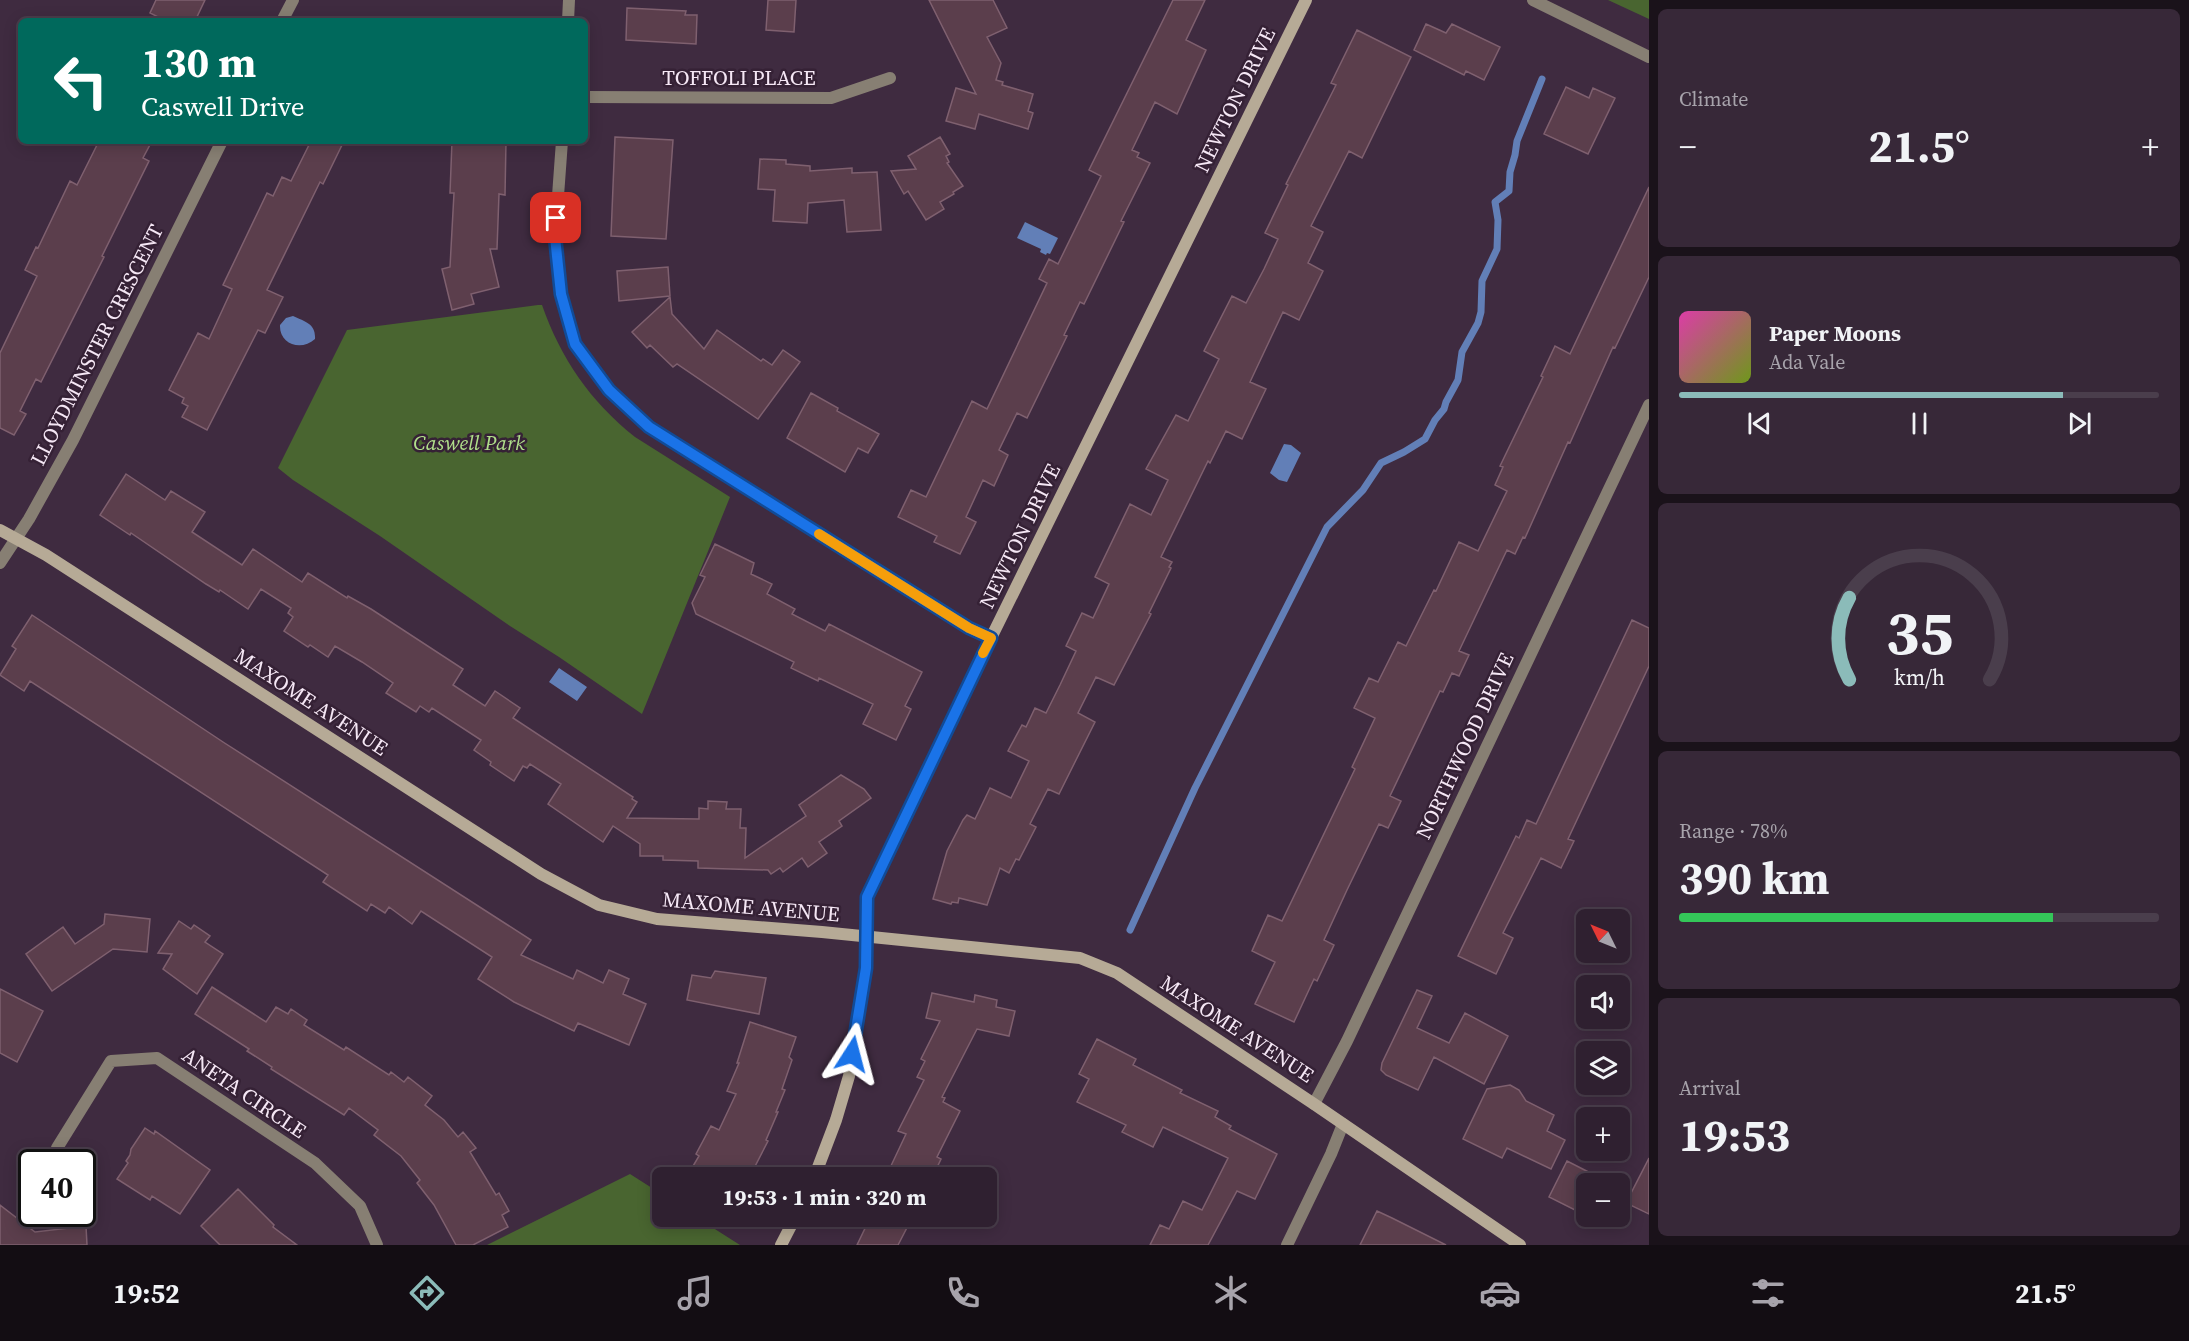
<!DOCTYPE html>
<html lang="en">
<head>
<meta charset="utf-8">
<style>
	body { margin:0; font-family:"Source Serif 4",serif; background:#372838; color:#f1f3f6; height:100vh; display:flex; flex-direction:column; font-size:22px; white-space:nowrap }
	* { box-sizing:border-box; margin:0 }
	p { font-size:20px; color:#a7a3ab }
	.icon { flex:none; width:33px; height:33px; fill:none; stroke:currentColor; stroke-width:2; stroke-linecap:round; stroke-linejoin:round }
	.map { position:relative; flex:1; overflow:hidden }
	.drawer { display:flex; flex-direction:column; gap:9px; padding:9px; background:#1a121a; width:540px }
	.drawer>* { flex:none }
	.hud { position:absolute; left:18px; top:18px; width:570px; height:126px; border-radius:9px; box-shadow:0 3px 15px #0003,0 0 0 2px #4a3e4c; background:#00695c; color:#fff; overflow:hidden }
	.needle { width:39px; rotate:313deg }
	.fabs { position:absolute; left:1576px; top:909px; display:grid; gap:12px }
	.fabs a { display:grid; place-items:center; width:54px; height:54px; border-radius:9px; background:#2f2030; box-shadow:0 3px 15px #0003,0 0 0 2px #4a3e4c; font-size:30px }
	.speed { position:absolute; left:18px; top:1149px; display:flex; gap:12px; font-size:30px; font-weight:700; text-align:center }
	.speed>* { display:grid; place-content:center; width:78px; height:78px; border-radius:50%; background:#2f2030; box-shadow:0 3px 15px #0003,0 0 0 2px #4a3e4c; line-height:1 }
	.speed .limit { border:3px solid #111; border-radius:9px; background:#fff; color:#111 }
	.pin { position:absolute; display:grid; place-items:center; width:51px; height:51px; color:#fff; margin:-26px; border-radius:12px; box-shadow:0 3px 9px #0006 }
	.me { position:absolute; width:66px; margin:-33px; rotate:9deg; stroke-linejoin:round; filter:drop-shadow(0 0 4px #0008) }
	.turn { display:flex; align-items:center; gap:21px; height:126px; padding:0 24px; font-size:27px }
	.turn .icon { width:78px; height:78px; stroke-width:2.5 }
	.turn b { display:block; font-size:42px; line-height:51px }
	.big { font-size:45px; font-weight:700; line-height:1.1 }
	.drawer .tile { flex:1; display:flex; flex-direction:column; justify-content:center; gap:9px; min-width:0; padding:0 21px; border-radius:9px; background:#372838 }
	.drawer .dial { align-items:center; gap:0 }
	.dial svg { height:156px; overflow:visible; fill:none; stroke:#4a3e4c; stroke-width:7; stroke-linecap:round; text-anchor:middle }
	.dial text { fill:#f1f3f6; stroke:none }
	.song { display:flex; align-items:center; gap:18px }
	.cover { width:72px; height:72px; border-radius:9px; background:linear-gradient(135deg,hsl(320 70% 55%),hsl(80 70% 35%)) }
	.played { height:6px; border-radius:3px; background:linear-gradient(90deg,#8bbbb9 80%,#4a3e4c 80%) }
	.keys { display:flex; justify-content:space-around; direction:ltr }
	.heat { display:flex; justify-content:space-between; align-items:center; font-size:33px; direction:ltr }
	.charge { height:9px; border-radius:4px; background:linear-gradient(90deg,#34c759 78%,#4a3e4c 0) }
	.trip { position:absolute; left:652px; top:1167px; width:345px; height:60px; border-radius:9px; background:#2f2030; box-shadow:0 3px 15px #0003,0 0 0 2px #4a3e4c; font-weight:700; line-height:60px; text-align:center }
	.tab-bar { display:flex; height:96px; justify-content:space-around; align-items:center; background:#130d13; color:#a7a3ab }
	.tab-bar .icon { width:42px; height:42px }
	.tab-bar .current { color:#8bbbb9 }
	.tab-bar b { font-size:27px; color:#f1f3f6 }
	main { display:flex; flex:1; min-height:0 }
	.map>svg:first-child { display:block }
	.green { fill:#496530 }
	.water { fill:#627fb7 }
	.lines { fill:none; stroke-linecap:round; stroke-linejoin:round }
	.stream { stroke:#627fb7; stroke-width:7 }
	.building { fill:#5b3e4c; stroke:#7f606f; stroke-width:1.5 }
	.street { stroke:#877f73; stroke-width:12 }
	.secondary { stroke:#b6aa96; stroke-width:12 }
	.route-casing { stroke:#114b97; stroke-width:15 }
	.route { stroke:#1a73e8; stroke-width:10 }
	.slow { stroke:#f59e0b; stroke-width:10 }
	.labels { text-anchor:middle; stroke-width:5; stroke-linejoin:round; paint-order:stroke }
	.street-label { font-size:21px; fill:#f5e7f5; stroke:#352135 }
	.park-label { font-size:21px; font-style:italic; fill:#b0df8a; stroke:#352135 }
</style>
</head>
<body>
<main>
<div class="map">
<svg width="1649" height="1245" viewBox="0 0 1649 1245">
	<rect width="100%" height="100%" fill="#3f2b40"/>
	<path class="green" d="M 1608,0 L 1649,0 L 1649,19 Z
		M 538,305 L 542,305 C 561,359 590,401 635,437 L 730,497 L 642,714 L 559,657 L 510,626 L 380,536 L 293,480 L 278,468 L 347,330 Z
		M 630,1174 L 663,1195 L 663,1216 L 696,1217 L 740,1245 L 487,1245 Z"/>
	<path class="water" d="M 1025,222 L 1058,238 L 1050,254 L 1047,253 L 1046,255 L 1040,252 L 1041,249 L 1017,238 Z
		M 293,316 C 306,322 316,324 315,339 C 301,352 279,344 280,325 L 286,318 Z
		M 1284,444 L 1291,445 L 1301,453 L 1287,482 L 1279,480 L 1270,473 Z
		M 559,668 L 587,687 L 577,701 L 549,682 Z"/>
	<g class="lines">
		<path class="stream" d="M 1130,930 L 1195,788 L 1327,527 L 1363,490 L 1381,463 L 1404,452 L 1425,439 L 1435,420 L 1444,409 L 1446,402 L 1458,380 L 1462,352 L 1478,323 L 1481,312 L 1482,281 L 1497,249 L 1498,220 L 1495,202 L 1509,191 L 1510,172 L 1515,155 L 1517,141 L 1542,79"/>
	</g>
	<path class="building" d="M 156,0 L 205,0 L 195,21 L 166,21 L 150,13 Z
		M 768,0 L 796,0 L 794,32 L 766,30 Z
		M 929,0 L 993,0 L 1007,28 L 987,37 L 1001,63 L 996,80 L 1003,82 L 1002,85 L 1033,94 L 1028,111 L 1033,113 L 1028,129 L 979,114 L 975,129 L 946,121 L 956,88 L 976,94 Z
		M 1173,0 L 1205,0 L 1186,40 L 1206,50 L 1177,114 L 1155,102 L 1132,150 L 1139,153 L 1137,157 L 1150,163 L 1121,221 L 1124,222 L 1084,304 L 1080,302 L 1064,335 L 1067,336 L 1027,418 L 1017,413 L 999,450 L 1008,455 L 994,486 L 983,480 L 966,517 L 976,522 L 960,554 L 934,542 L 937,536 L 898,517 L 911,490 L 926,497 L 972,401 L 987,409 L 1047,283 L 1039,279 L 1049,259 L 1058,264 L 1101,176 L 1089,170 Z
		M 627,8 L 686,11 L 685,15 L 697,15 L 696,44 L 626,40 Z
		M 1426,24 L 1446,33 L 1452,24 L 1500,47 L 1484,80 L 1466,71 L 1464,75 L 1414,50 Z
		M 1357,30 L 1411,57 L 1362,158 L 1349,151 L 1311,226 L 1323,232 L 1308,263 L 1323,271 L 1299,320 L 1283,312 L 1250,382 L 1266,389 L 1253,416 L 1242,439 L 1226,431 L 1210,463 L 1208,461 L 1161,557 L 1172,562 L 1169,567 L 1171,568 L 1149,613 L 1151,614 L 1114,685 L 1096,677 L 1078,713 L 1095,722 L 1059,794 L 1048,789 L 1030,824 L 1036,827 L 1019,860 L 1016,859 L 1009,873 L 1000,868 L 987,905 L 959,898 L 958,903 L 952,902 L 951,904 L 933,899 L 947,851 L 963,820 L 967,815 L 975,819 L 990,788 L 1011,798 L 1029,761 L 1008,751 L 1022,725 L 1026,727 L 1035,708 L 1046,713 L 1060,685 L 1076,651 L 1066,646 L 1082,613 L 1093,618 L 1109,584 L 1095,577 L 1130,504 L 1151,515 L 1168,480 L 1146,469 L 1176,415 L 1188,421 L 1219,359 L 1204,351 L 1232,296 L 1246,303 L 1264,269 L 1278,239 L 1265,233 L 1288,185 L 1286,184 L 1336,85 L 1331,83 Z
		M 1566,87 L 1589,98 L 1593,88 L 1615,98 L 1588,154 L 1544,134 Z
		M 615,137 L 673,140 L 666,239 L 611,236 Z
		M 940,137 L 950,154 L 946,156 L 949,162 L 947,163 L 963,186 L 953,192 L 954,194 L 940,202 L 944,209 L 926,220 L 908,191 L 904,194 L 891,171 L 916,169 L 908,156 Z
		M 99,141 L 152,141 L 143,158 L 149,161 L 102,256 L 104,257 L 41,382 L 36,379 L 20,411 L 26,414 L 14,435 L 0,428 L 0,353 L 37,276 L 25,270 L 36,247 L 38,248 L 70,181 L 77,185 Z
		M 311,141 L 344,141 L 323,184 L 320,182 L 267,290 L 283,297 L 265,333 L 258,330 L 207,430 L 182,417 L 188,406 L 182,403 L 184,398 L 169,390 L 198,333 L 209,339 L 232,289 L 223,285 L 267,193 L 273,196 L 282,177 L 291,181 Z
		M 452,141 L 506,141 L 505,195 L 499,194 L 497,249 L 490,249 L 499,287 L 471,294 L 474,304 L 452,310 L 442,269 L 450,267 L 454,193 L 450,193 Z
		M 760,159 L 786,160 L 786,164 L 810,166 L 810,171 L 852,168 L 852,173 L 877,172 L 881,230 L 847,232 L 844,200 L 808,203 L 807,223 L 773,221 L 775,190 L 758,189 Z
		M 1649,187 L 1649,277 L 1615,348 L 1613,347 L 1570,443 L 1568,442 L 1525,538 L 1523,537 L 1515,554 L 1507,550 L 1459,651 L 1469,655 L 1459,676 L 1452,673 L 1443,692 L 1440,691 L 1390,796 L 1401,801 L 1388,828 L 1379,824 L 1347,890 L 1324,940 L 1334,945 L 1317,981 L 1314,979 L 1294,1022 L 1255,1004 L 1275,962 L 1252,951 L 1268,915 L 1282,921 L 1355,769 L 1352,767 L 1375,718 L 1354,708 L 1369,678 L 1378,682 L 1398,642 L 1406,646 L 1434,590 L 1436,591 L 1459,542 L 1478,551 L 1507,491 L 1495,485 L 1503,467 L 1500,466 L 1543,377 L 1541,376 L 1555,346 L 1570,354 Z
		M 668,267 L 670,296 L 619,301 L 617,271 Z
		M 670,297 L 672,314 L 704,349 L 717,330 L 761,361 L 763,359 L 772,365 L 783,350 L 800,362 L 758,419 L 677,364 L 673,367 L 650,345 L 647,348 L 632,332 Z
		M 811,393 L 838,408 L 837,411 L 879,434 L 868,453 L 858,448 L 845,472 L 787,438 Z
		M 126,474 L 165,500 L 171,491 L 205,512 L 192,532 L 242,565 L 253,549 L 302,582 L 308,573 L 347,598 L 348,596 L 371,609 L 463,669 L 453,685 L 485,706 L 495,691 L 520,708 L 513,718 L 633,797 L 632,799 L 637,802 L 627,818 L 699,819 L 699,808 L 708,809 L 708,801 L 727,802 L 726,809 L 741,809 L 740,828 L 746,828 L 745,858 L 806,816 L 799,805 L 841,775 L 864,789 L 871,798 L 839,821 L 842,826 L 819,842 L 827,853 L 808,867 L 802,858 L 783,872 L 780,868 L 771,874 L 768,870 L 698,868 L 698,861 L 663,860 L 663,856 L 640,856 L 640,844 L 613,826 L 603,842 L 548,804 L 561,784 L 530,764 L 527,768 L 523,766 L 514,781 L 490,765 L 491,762 L 474,750 L 481,740 L 432,708 L 429,712 L 420,706 L 416,712 L 386,693 L 393,683 L 362,662 L 335,646 L 328,657 L 310,645 L 308,647 L 284,631 L 293,617 L 288,613 L 291,608 L 261,589 L 248,609 L 220,590 L 219,592 L 206,584 L 131,533 L 130,535 L 100,515 Z
		M 715,544 L 754,563 L 751,574 L 772,584 L 767,594 L 795,609 L 792,614 L 825,631 L 829,624 L 922,672 L 905,706 L 911,709 L 896,740 L 863,724 L 873,704 L 819,678 L 818,681 L 791,668 L 794,662 L 696,614 L 692,603 L 705,577 L 700,575 Z
		M 32,615 L 223,742 L 531,940 L 521,955 L 573,979 L 577,970 L 603,983 L 609,970 L 629,979 L 623,994 L 646,1004 L 629,1045 L 578,1023 L 574,1031 L 514,1002 L 478,979 L 492,957 L 421,911 L 412,924 L 389,907 L 385,913 L 371,904 L 367,911 L 323,882 L 328,875 L 30,681 L 24,691 L 0,675 L 16,649 L 12,646 Z
		M 1632,620 L 1649,628 L 1649,666 L 1568,839 L 1574,841 L 1561,868 L 1541,858 L 1503,933 L 1513,938 L 1496,974 L 1458,956 L 1516,836 L 1519,838 L 1527,820 L 1536,824 Z
		M 105,914 L 150,919 L 147,952 L 113,949 L 52,991 L 26,954 L 63,927 L 75,944 L 104,924 Z
		M 179,921 L 191,929 L 194,925 L 210,936 L 205,942 L 223,954 L 197,994 L 163,969 L 172,954 L 158,953 Z
		M 715,971 L 766,978 L 759,1014 L 687,1000 L 692,975 L 711,978 Z
		M 212,987 L 266,1022 L 276,1007 L 288,1014 L 291,1009 L 307,1020 L 304,1025 L 344,1050 L 346,1047 L 389,1075 L 391,1072 L 404,1082 L 408,1077 L 432,1096 L 425,1105 L 444,1120 L 458,1137 L 463,1132 L 476,1148 L 470,1152 L 496,1195 L 499,1193 L 509,1211 L 502,1215 L 508,1227 L 473,1245 L 456,1245 L 434,1205 L 417,1183 L 420,1180 L 401,1156 L 374,1135 L 378,1130 L 349,1108 L 344,1115 L 271,1069 L 272,1067 L 247,1051 L 249,1049 L 195,1014 Z
		M 0,989 L 43,1011 L 17,1062 L 0,1053 Z
		M 1417,990 L 1432,996 L 1417,1028 L 1449,1043 L 1465,1013 L 1508,1036 L 1484,1084 L 1434,1057 L 1418,1090 L 1386,1075 L 1381,1070 L 1382,1063 Z
		M 932,993 L 974,1002 L 975,995 L 997,1000 L 996,1007 L 1015,1011 L 1009,1036 L 977,1029 L 942,1097 L 945,1098 L 943,1102 L 960,1111 L 937,1157 L 941,1159 L 932,1178 L 891,1178 L 894,1172 L 889,1170 L 906,1134 L 898,1131 L 924,1080 L 917,1077 L 925,1061 L 921,1059 L 940,1021 L 926,1018 Z
		M 750,1022 L 796,1037 L 789,1057 L 792,1060 L 782,1089 L 785,1090 L 776,1112 L 778,1112 L 766,1140 L 768,1141 L 749,1178 L 686,1178 L 699,1156 L 696,1154 L 711,1126 L 719,1130 L 736,1094 L 727,1091 L 739,1063 L 737,1063 Z
		M 1097,1039 L 1136,1059 L 1133,1065 L 1182,1090 L 1180,1093 L 1218,1111 L 1215,1117 L 1231,1126 L 1229,1129 L 1277,1154 L 1255,1199 L 1237,1191 L 1208,1245 L 1150,1245 L 1160,1225 L 1169,1229 L 1183,1201 L 1202,1210 L 1228,1158 L 1163,1127 L 1153,1147 L 1122,1132 L 1126,1125 L 1077,1102 L 1089,1079 L 1079,1074 Z
		M 1510,1085 L 1519,1090 L 1526,1101 L 1554,1115 L 1547,1131 L 1565,1140 L 1551,1169 L 1507,1148 L 1502,1158 L 1463,1139 L 1487,1089 Z
		M 145,1128 L 154,1134 L 155,1131 L 210,1170 L 180,1214 L 152,1196 L 150,1200 L 117,1179 L 128,1163 L 126,1161 L 130,1155 L 131,1149 Z
		M 1649,1158 L 1649,1214 L 1626,1203 Z
		M 1567,1161 L 1612,1184 L 1587,1184 L 1587,1216 L 1549,1197 Z
		M 238,1189 L 274,1225 L 273,1227 L 297,1245 L 220,1245 L 201,1226 Z
		M 0,1205 L 35,1232 L 86,1226 L 87,1245 L 0,1245 Z
		M 1377,1211 L 1392,1218 L 1446,1245 L 1360,1245 Z
		M 871,1216 L 913,1216 L 898,1245 L 857,1245 Z"/>
	<g class="lines">
		<path class="street" d="M 1533,0 L 1649,57
			M 282,21 L 293,0
			M 568,21 L 569,0
			M 585,97 L 831,98 L 890,78
			M 562,141 L 555,237 L 561,294 L 575,344 L 609,390 L 649,427 L 969,628 L 991,638
			M 0,563 L 29,519 L 73,440 L 222,141
			M 1314,1104 L 1347,1041 L 1649,405
			M 57,1148 L 111,1061 L 157,1058 L 315,1163 L 360,1206 L 377,1245
			M 1287,1245 L 1331,1154 L 1343,1124"/>
		<path class="secondary" d="M 0,530 L 46,555 L 541,874 L 599,905 L 657,919 L 822,932 L 1080,958 L 1117,973 L 1314,1104 L 1520,1245
			M 814,1178 L 836,1120 L 849,1076 L 866,968 L 867,897 L 991,638 L 1306,0
			M 781,1245 L 796,1216"/>
	</g>
	<g class="lines">
		<defs>
			<path id="route" d="M 556,218 L 555,237 L 561,294 L 575,344 L 609,390 L 649,427 L 969,628 L 991,638 L 867,897 L 866,968 L 852,1054"/>
		</defs>
		<use href="#route" class="route-casing"/>
		<use href="#route" class="route"/>
		<path class="slow" d="M 819,534 L 969,628 L 991,638 L 983,653"/>
	</g>
	<g class="labels">
		<g class="street-label">
			<text x="739" y="85">TOFFOLI PLACE</text>
			<text transform="translate(1235 100) rotate(-64)" y="7">NEWTON DRIVE</text>
			<text transform="translate(97 345) rotate(-63)" y="7">LLOYDMINSTER CRESCENT</text>
			<text transform="translate(1020 536) rotate(-64)" y="7">NEWTON DRIVE</text>
			<text transform="translate(311 702) rotate(33)" y="7">MAXOME AVENUE</text>
			<text transform="translate(1465 746) rotate(-65)" y="7">NORTHWOOD DRIVE</text>
			<text transform="translate(751 907) rotate(5)" y="7">MAXOME AVENUE</text>
			<text transform="translate(1237 1029) rotate(33)" y="7">MAXOME AVENUE</text>
			<text transform="translate(244 1093) rotate(34)" y="7">ANETA CIRCLE</text>
		</g>
		<g class="park-label">
			<text x="469" y="450">Caswell Park</text>
		</g>
	</g>
</svg>
<div class="fabs">
<a><svg class="needle" viewBox="-14 -14 28 28"><path d="M0-13l5 13h-10z" fill="#e53935"/><path d="M0 13l5-13h-10z" fill="#a7a3ab"/></svg></a>
<a><svg class="icon" aria-label="sound" viewBox="0 0 24 24"><path d="M4 9h4l5-4v14l-5-4H4zM17 9q2 3 0 6"/></svg></a>
<a><svg class="icon" aria-label="layers" viewBox="0 0 24 24"><path d="M12 4l9 5-9 5-9-5zM3 14l9 5 9-5"/></svg></a>
<a>+</a>
<a>−</a>
</div>
<div class="speed"><div class="limit">40</div></div>
<div class="pin" style="left:556px;top:218px;background:#d93025"><svg class="icon" aria-label="arrive" viewBox="0 0 24 24"><path d="M6 21V4h12l-3 4 3 4H6"/></svg></div>
<svg class="me" style="left:852px;top:1054px" viewBox="-20 -20 40 40"><path d="M0-17L14 15 0 8-14 15z" fill="#1a73e8" stroke="#fff" stroke-width="4"/></svg>
<div class="trip">19:53 · 1 min · 320 m</div>
<div class="hud">
<div class="turn"><svg class="icon" aria-label="left" viewBox="0 0 24 24"><path d="M17 20v-9H6M10 6l-5 5 5 5"/></svg><div><b>130 m</b>Caswell Drive</div></div>
</div>
</div>
<section class="drawer">
<div class="tile"><p>Climate</p>
<div class="heat"><a>−</a><b class="big">21.5°</b><a>+</a></div>
</div>
<div class="tile">
<div class="song"><i class="cover"></i><div><b>Paper Moons</b><p>Ada Vale</p></div></div>
<div class="played"></div>
<div class="keys"><svg class="icon" aria-label="previous" viewBox="0 0 24 24"><path d="M18 5L8 12l10 7zM5 5v14"/></svg><svg class="icon" aria-label="pause" viewBox="0 0 24 24"><path d="M8 5v14M16 5v14"/></svg><svg class="icon" aria-label="next" viewBox="0 0 24 24"><path d="M6 5l10 7-10 7zM19 5v14"/></svg></div>
</div>
<div class="tile dial"><svg viewBox="0 0 100 80">
<path d="M14 69A42 42 0 1 1 86 69"/>
<path d="M14 69A42 42 0 0 1 14 27" stroke="#8bbbb9"/>
<text x="50" y="56" font-size="32" font-weight="700">35</text>
<text x="50" y="72" font-size="11">km/h</text>
</svg></div>
<div class="tile"><p>Range · 78%</p><b class="big">390 km</b><div class="charge"></div></div>
<div class="tile"><p>Arrival</p><b class="big">19:53</b></div>
</section>
</main>
<nav class="tab-bar">
<b>19:52</b>
<svg class="icon current" aria-label="directions" viewBox="0 0 24 24"><path d="M12 3l9 9-9 9-9-9zM9 14v-3h6M13 9l2 2-2 2"/></svg>
<svg class="icon" aria-label="music" viewBox="0 0 24 24"><path d="M9 18V5l10-2v13"/><circle cx="6" cy="18" r="3"/><circle cx="16" cy="16" r="3"/></svg>
<svg class="icon" aria-label="phone" viewBox="0 0 24 24"><path d="M5 4h4l2 5-3 2q2 4 5 5l2-3 5 2v4C11 20 4 13 5 4z"/></svg>
<svg class="icon" aria-label="climate" viewBox="0 0 24 24"><path d="M12 3v18M4 7l16 10M4 17L20 7"/></svg>
<svg class="icon" aria-label="car" viewBox="0 0 24 24"><path d="M5 17H2v-5l4-1 3-4h7l3 4 3 1v5h-3M9 17h6M6 11h13"/><circle cx="7" cy="17" r="2"/><circle cx="17" cy="17" r="2"/></svg>
<svg class="icon" aria-label="filters" viewBox="0 0 24 24"><path d="M4 7h16M4 17h16"/><circle cx="9" cy="7" r="2"/><circle cx="15" cy="17" r="2"/></svg>
<b>21.5°</b>
</nav>
</body>
</html>
